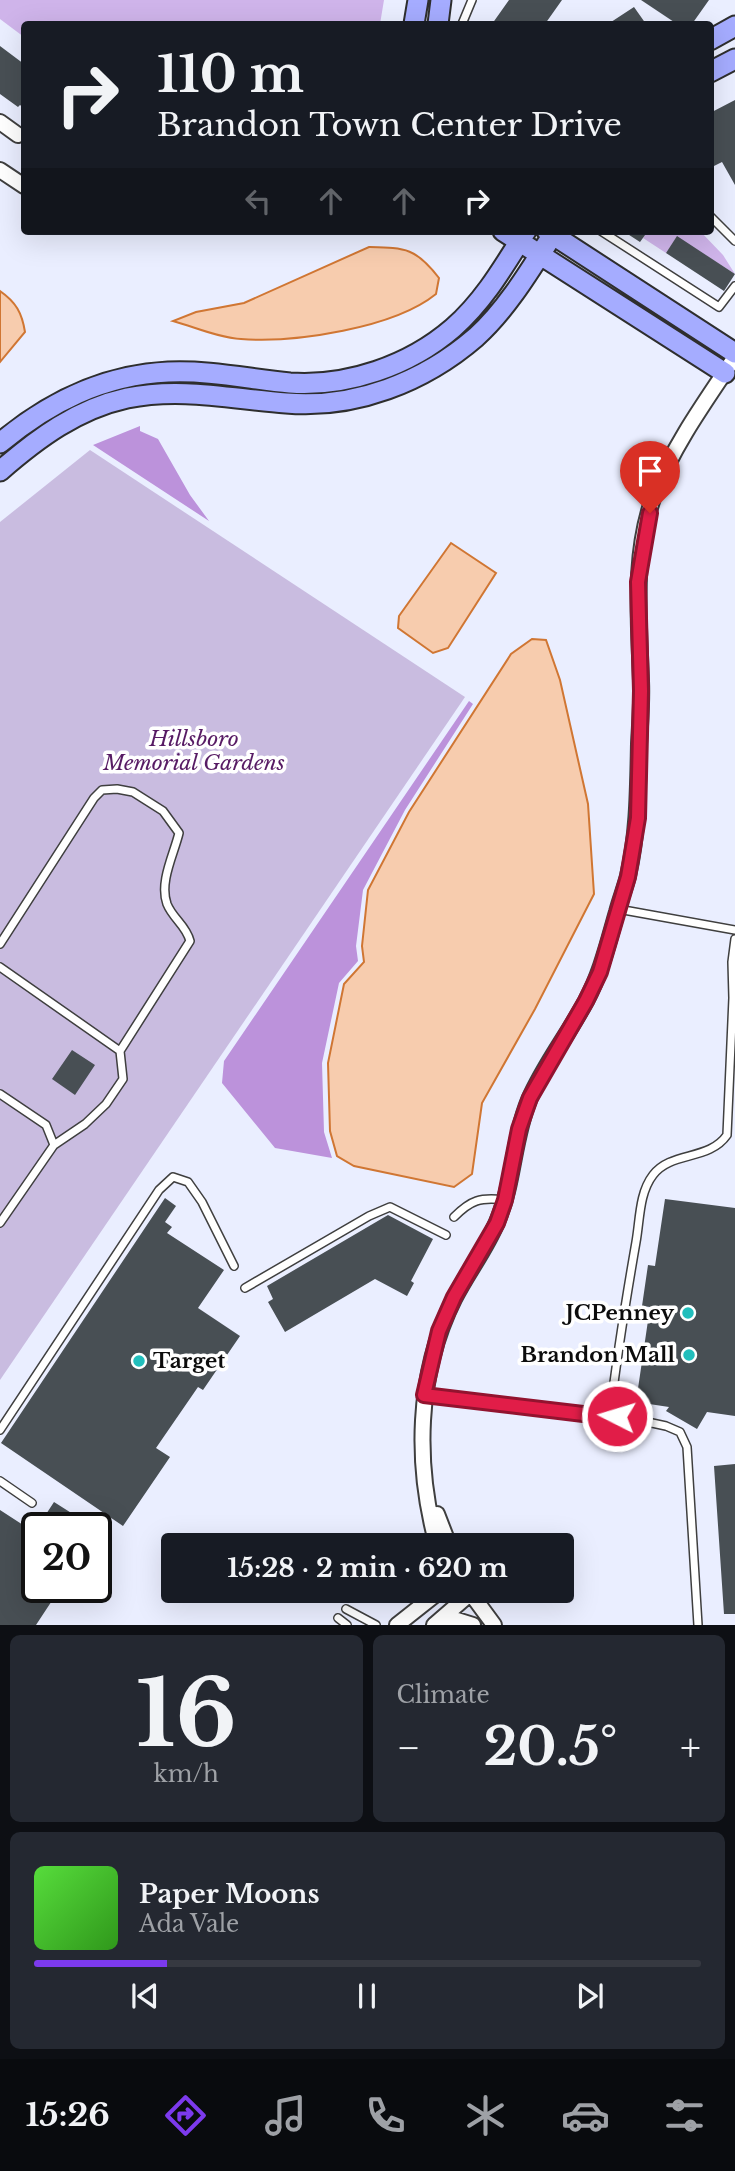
<!DOCTYPE html>
<html lang="en">
<head>
<meta charset="utf-8">
<style>
	body { margin:0; font-family:"Libre Baskerville",serif; background:#242831; color:#f1f3f6; height:100vh; display:flex; flex-direction:column; font-size:26px; white-space:nowrap }
	* { box-sizing:border-box; margin:0 }
	p { font-size:23px; color:#9ea1a6 }
	.icon { flex:none; width:38px; height:38px; fill:none; stroke:currentColor; stroke-width:2; stroke-linecap:round; stroke-linejoin:round }
	.map { position:relative; height:1625px; overflow:hidden }
	.drawer { display:flex; flex-direction:column; gap:10px; padding:10px; background:#0d0f14; flex:1 }
	.drawer>* { flex:none }
	.guide { position:absolute; left:21px; top:21px; width:693px; height:214px; border-radius:7px; box-shadow:0 7px 28px #0002; background:#171b24; color:#f1f3f6; overflow:hidden }
	.speed { position:absolute; left:21px; top:1512px; display:flex; gap:14px; font-size:35px; font-weight:700; text-align:center }
	.speed>* { display:grid; place-content:center; width:91px; height:91px; border-radius:50%; background:#171b24; box-shadow:0 7px 28px #0002; line-height:1 }
	.speed .limit { border:4px solid #111; border-radius:10px; background:#fff; color:#111 }
	.pin { position:absolute; display:grid; place-items:center; width:60px; height:60px; color:#fff; margin:-72px -30px; border-radius:50% 50% 50% 0; rotate:-45deg; box-shadow:0 0 7px #0007 }
	.pin .icon { rotate:45deg }
	.me { position:absolute; width:77px; margin:-38px; rotate:275deg; stroke-linejoin:round; filter:drop-shadow(0 0 5px #0008) }
	.turn { display:flex; align-items:center; gap:24px; height:147px; padding:0 21px; font-size:32px }
	.turn .icon { width:91px; height:91px; stroke-width:2.5 }
	.turn b { display:block; font-size:49px; line-height:60px }
	.lanes { display:flex; align-items:center; height:66px; padding:0 21px; background:#0003; justify-content:center; gap:35px; direction:ltr }
	.lanes .off { opacity:.35 }
	.big { font-size:52px; font-weight:700; line-height:1.1 }
	.drawer .tile { flex:1; display:flex; flex-direction:column; justify-content:center; gap:10px; min-width:0; padding:0 24px; border-radius:10px; background:#242831 }
	.drawer .dial { align-items:center; gap:0 }
	.dial b { font-size:91px; line-height:1 }
	.song { display:flex; align-items:center; gap:21px }
	.cover { width:84px; height:84px; border-radius:10px; background:linear-gradient(135deg,hsl(110 70% 55%),hsl(110 70% 35%)) }
	.played { height:7px; border-radius:4px; background:linear-gradient(90deg,#7c3aed 20%,#363941 20%) }
	.keys { display:flex; justify-content:space-around; direction:ltr }
	.heat { display:flex; justify-content:space-between; align-items:center; font-size:38px; direction:ltr }
	.drawer .tiles { flex:1; display:grid; gap:10px; grid-template-columns:1fr 1fr }
	.tile:last-child { grid-column:span 2 }
	.trip { position:absolute; left:161px; top:1533px; width:413px; height:70px; border-radius:7px; background:#171b24; box-shadow:0 7px 28px #0002; font-weight:700; line-height:70px; text-align:center }
	.tab-bar { display:flex; height:112px; justify-content:space-around; align-items:center; background:#090b0e; color:#9ea1a6 }
	.tab-bar .icon { width:49px; height:49px }
	.tab-bar .active { color:#7c3aed }
	.tab-bar b { font-size:32px; color:#f1f3f6 }
	.map>svg:first-child { display:block }
	.green { fill:#cfb4ea }
	.forest { fill:#bc92db }
	.cemetery { fill:#c9bce0 }
	.water { fill:#f7ccae; stroke:#d07633; stroke-width:2 }
	.building { fill:#484f54 }
	.lines { fill:none; stroke-linecap:round; stroke-linejoin:round }
	.lane-casing { stroke:#3f3f3f; stroke-width:10 }
	.street-casing { stroke:#3f3f3f; stroke-width:18 }
	.secondary-casing { stroke:#2e2e2e; stroke-width:23 }
	.lane { stroke:#fff; stroke-width:7 }
	.street { stroke:#fff; stroke-width:14 }
	.secondary { stroke:#a5acff; stroke-width:19 }
	.route-casing { stroke:#92132f; stroke-width:18 }
	.route { stroke:#e11d48; stroke-width:12 }
	.poi-dot { fill:#21bebc; stroke:#fff; stroke-width:2.5 }
	.labels { text-anchor:middle; stroke-width:7; stroke-linejoin:round; paint-order:stroke }
	.park-label { font-size:21px; font-style:italic; fill:#571b64; stroke:#fff }
	.poi-label { font-size:21px; font-weight:bold; fill:#0c0c0c; stroke:#fff; text-anchor:end }
</style>
</head>
<body>
<div class="map">
<svg width="735" height="1625" viewBox="0 0 735 1625">
	<rect width="100%" height="100%" fill="#eaeeff"/>
	<path class="green" d="M 0,0 L 384,0 L 380,24 L 24,24 L 24,37 L 0,19 Z
		M 648,231 L 700,231 L 723,255 L 735,274 L 677,237 L 666,253 L 643,238 Z"/>
	<path class="forest" d="M 140,426 L 140,431 L 158,439 L 190,495 L 209,521 L 93,445 Z
		M 469,701 L 473,704 L 405,810 L 363,890 L 356,946 L 358,961 L 339,983 L 322,1063 L 324,1132 L 332,1158 L 275,1148 L 222,1083 L 224,1061 Z"/>
	<path class="cemetery" d="M 90,450 L 465,697 L 0,1380 L 0,522 Z"/>
	<path class="water" d="M 369,247 C 406,248 416,248 439,278 L 436,294 C 394,328 295,343 241,339 C 219,338 195,327 173,321 L 196,312 L 244,303 Z
		M 0,291 C 16,302 22,313 25,332 L 0,362 Z
		M 451,543 L 496,573 L 448,648 L 433,653 L 398,628 L 399,616 Z
		M 532,639 L 546,640 L 560,680 L 588,804 L 594,894 L 535,1009 L 482,1103 L 472,1174 L 454,1187 L 354,1166 L 337,1156 L 330,1131 L 328,1063 L 344,984 L 364,962 L 362,946 L 368,890 L 409,812 L 511,654 Z"/>
	<path class="building" d="M 509,0 L 562,0 L 545,24 L 492,24 Z
		M 641,0 L 709,0 L 692,24 L 677,24 Z
		M 634,7 L 646,24 L 608,24 Z
		M 0,46 L 24,64 L 24,108 L 20,105 L 18,107 L 0,94 Z
		M 735,100 L 735,185 L 722,162 L 710,168 L 710,113 Z
		M 623,231 L 648,231 L 640,242 Z
		M 677,236 L 735,274 L 724,291 L 666,253 Z
		M 72,1050 L 95,1065 L 75,1095 L 52,1079 Z
		M 165,1198 L 176,1206 L 165,1222 L 172,1227 L 167,1233 L 224,1270 L 198,1308 L 240,1336 L 203,1390 L 198,1387 L 156,1448 L 170,1457 L 123,1526 L 1,1443 Z
		M 665,1199 L 735,1208 L 735,1416 L 707,1412 L 697,1429 L 666,1411 L 669,1407 L 636,1402 L 650,1307 L 642,1306 L 648,1265 L 655,1266 Z
		M 388,1215 L 433,1239 L 411,1281 L 414,1283 L 407,1296 L 375,1279 L 285,1332 L 268,1302 L 273,1299 L 267,1286 Z
		M 735,1464 L 735,1614 L 724,1614 L 714,1466 Z
		M 54,1502 L 95,1528 L 37,1528 Z
		M 0,1510 L 37,1534 L 37,1587 L 61,1587 L 36,1625 L 0,1625 Z
		M 96,1528 L 109,1536 L 96,1556 Z"/>
	<g class="lines">
		<defs>
			<path id="lane" d="M 462,24 L 472,0
				M 710,216 L 735,241
				M 601,231 L 719,307 L 735,286
				M 618,909 L 735,930
				M 0,944 L 94,798 L 102,790 L 117,789 L 133,792 L 163,811 L 179,833 C 174,854 159,882 167,904 C 173,919 186,925 190,941 L 120,1051
				M 0,967 L 120,1051 L 123,1079 L 106,1104 L 85,1124 L 54,1145 L 0,1223
				M 0,1094 L 46,1125 L 54,1145
				M 454,1217 C 471,1200 480,1197 505,1200
				M 245,1288 L 369,1216 L 390,1207 L 446,1235
				M 424,1395 L 600,1416 L 610,1414
				M 0,1430 L 159,1190 L 173,1177 L 188,1182 L 202,1202 L 234,1266
				M 0,1481 L 32,1503
				M 346,1609 L 376,1625
				M 338,1618 L 347,1625
				M 698,1625 L 687,1447 L 680,1432 L 666,1426 L 610,1414 C 617,1356 626,1299 636,1242 C 640,1220 639,1193 653,1175 C 671,1151 709,1161 727,1135 L 733,998 L 732,962 L 735,939"/>
			<path id="street" d="M 0,122 L 18,135
				M 0,170 L 24,186
				M 437,1514 L 449,1545
				M 437,1545 C 415,1465 416,1375 454,1299 C 467,1273 486,1249 497,1222 C 514,1183 513,1139 529,1100 C 544,1065 568,1035 586,1001 C 601,973 608,943 617,912 C 620,900 625,888 628,876 C 638,833 638,789 639,744 C 640,723 642,702 641,681 C 639,619 632,553 655,493 C 673,446 707,399 735,357
				M 469,1591 L 494,1625
				M 438,1622 L 457,1620 L 473,1625
				M 397,1625 L 440,1591
				M 434,1625 L 471,1593"/>
			<path id="secondary" d="M 414,24 L 418,0
				M 438,24 L 441,0
				M 710,40 L 735,26
				M 710,72 L 735,59
				M 503,231 L 725,373
				M 547,231 L 735,353
				M 0,443 C 49,402 103,375 168,372 C 209,370 249,379 290,383 C 347,387 409,366 453,328 C 484,301 504,266 526,231
				M 0,471 C 38,438 77,409 127,398 C 181,387 232,399 286,403 C 355,409 424,382 476,337 C 508,308 532,267 555,231"/>
		</defs>
		<use href="#lane" class="lane-casing"/>
		<use href="#street" class="street-casing"/>
		<use href="#secondary" class="secondary-casing"/>
		<use href="#lane" class="lane"/>
		<use href="#street" class="street"/>
		<use href="#secondary" class="secondary"/>
	</g>
	<g class="lines">
		<defs>
			<path id="route" d="M 617,1416 L 610,1413 L 600,1416 L 424,1395 L 439,1331 L 454,1297 L 497,1223 L 505,1200 L 519,1129 L 530,1098 L 586,1001 L 600,972 L 628,877 L 638,818 L 641,691 L 638,582 L 650,513"/>
		</defs>
		<use href="#route" class="route-casing"/>
		<use href="#route" class="route"/>
	</g>
	<g class="poi-dot">
		<circle cx="688" cy="1313" r="7"/>
		<circle cx="689" cy="1355" r="7"/>
		<circle cx="139" cy="1361" r="7"/>
	</g>
	<g class="labels">
		<g class="park-label">
			<text x="194" y="746">Hillsboro<tspan x="194" dy="24">Memorial Gardens</tspan></text>
		</g>
		<g class="poi-label">
			<text x="674" y="1320">JCPenney</text>
			<text x="675" y="1362">Brandon Mall</text>
			<text x="153" y="1368" text-anchor="start">Target</text>
		</g>
	</g>
</svg>
<div class="speed"><div class="limit">20</div></div>
<div class="pin" style="left:650px;top:513px;background:#d93025"><svg class="icon" aria-label="arrive" viewBox="0 0 24 24"><path d="M6 21V4h12l-3 4 3 4H6"/></svg></div>
<svg class="me" style="left:617px;top:1416px" viewBox="-20 -20 40 40"><circle r="17" fill="#e11d48" stroke="#fff" stroke-width="3"/><path d="M0-11L8 9 0 5-8 9z" fill="#fff"/></svg>
<div class="trip">15:28 · 2 min · 620 m</div>
<div class="guide">
<div class="turn"><svg class="icon" aria-label="right" viewBox="0 0 24 24"><path d="M7 20v-9h11M14 6l5 5-5 5"/></svg><div><b>110 m</b>Brandon Town Center Drive</div></div>
<div class="lanes"><svg class="icon off" aria-label="left" viewBox="0 0 24 24"><path d="M17 20v-9H6M10 6l-5 5 5 5"/></svg><svg class="icon off" aria-label="ahead" viewBox="0 0 24 24"><path d="M12 20V5M6 11l6-6 6 6"/></svg><svg class="icon off" aria-label="ahead" viewBox="0 0 24 24"><path d="M12 20V5M6 11l6-6 6 6"/></svg><svg class="icon" aria-label="right" viewBox="0 0 24 24"><path d="M7 20v-9h11M14 6l5 5-5 5"/></svg></div>
</div>
</div>
<section class="drawer">
<div class="tiles">
<div class="tile dial"><b>16</b><p>km/h</p></div>
<div class="tile"><p>Climate</p>
<div class="heat"><a>−</a><b class="big">20.5°</b><a>+</a></div>
</div>
<div class="tile">
<div class="song"><i class="cover"></i><div><b>Paper Moons</b><p>Ada Vale</p></div></div>
<div class="played"></div>
<div class="keys"><svg class="icon" aria-label="previous" viewBox="0 0 24 24"><path d="M18 5L8 12l10 7zM5 5v14"/></svg><svg class="icon" aria-label="pause" viewBox="0 0 24 24"><path d="M8 5v14M16 5v14"/></svg><svg class="icon" aria-label="next" viewBox="0 0 24 24"><path d="M6 5l10 7-10 7zM19 5v14"/></svg></div>
</div>
</div>
</section>
<nav class="tab-bar">
<b>15:26</b>
<svg class="icon active" aria-label="directions" viewBox="0 0 24 24"><path d="M12 3l9 9-9 9-9-9zM9 14v-3h6M13 9l2 2-2 2"/></svg>
<svg class="icon" aria-label="music" viewBox="0 0 24 24"><path d="M9 18V5l10-2v13"/><circle cx="6" cy="18" r="3"/><circle cx="16" cy="16" r="3"/></svg>
<svg class="icon" aria-label="phone" viewBox="0 0 24 24"><path d="M5 4h4l2 5-3 2q2 4 5 5l2-3 5 2v4C11 20 4 13 5 4z"/></svg>
<svg class="icon" aria-label="climate" viewBox="0 0 24 24"><path d="M12 3v18M4 7l16 10M4 17L20 7"/></svg>
<svg class="icon" aria-label="car" viewBox="0 0 24 24"><path d="M5 17H2v-5l4-1 3-4h7l3 4 3 1v5h-3M9 17h6M6 11h13"/><circle cx="7" cy="17" r="2"/><circle cx="17" cy="17" r="2"/></svg>
<svg class="icon" aria-label="filters" viewBox="0 0 24 24"><path d="M4 7h16M4 17h16"/><circle cx="9" cy="7" r="2"/><circle cx="15" cy="17" r="2"/></svg>
</nav>
</body>
</html>
